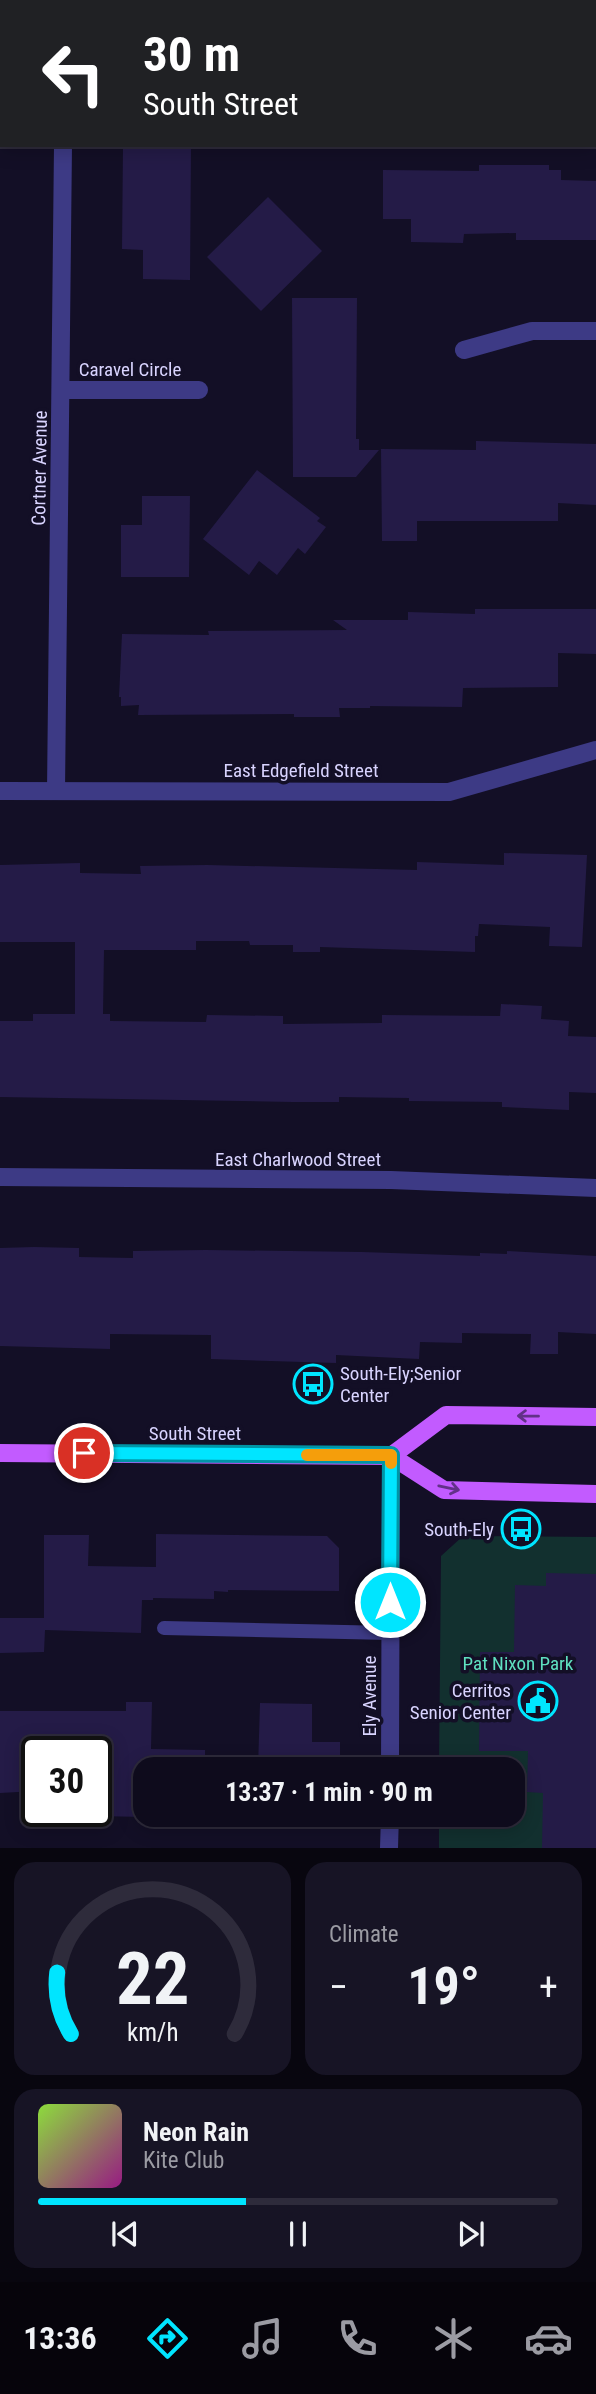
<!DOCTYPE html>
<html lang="en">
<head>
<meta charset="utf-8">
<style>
	body { margin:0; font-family:"Roboto Condensed",sans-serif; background:#171425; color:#f1f3f6; height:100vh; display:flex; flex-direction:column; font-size:26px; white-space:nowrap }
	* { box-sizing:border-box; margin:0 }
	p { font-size:23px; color:#9b9ba3 }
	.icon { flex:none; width:38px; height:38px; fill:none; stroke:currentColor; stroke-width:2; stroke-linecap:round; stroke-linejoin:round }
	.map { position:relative; height:1848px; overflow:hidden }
	.drawer { display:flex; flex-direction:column; gap:14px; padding:14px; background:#08060f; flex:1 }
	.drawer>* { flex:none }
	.banner { position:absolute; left:0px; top:0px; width:597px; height:147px; box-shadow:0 4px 18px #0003,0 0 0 2px #2e2b3b; background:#202124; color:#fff; overflow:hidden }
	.speed { position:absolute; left:21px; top:1736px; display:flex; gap:14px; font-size:35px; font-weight:700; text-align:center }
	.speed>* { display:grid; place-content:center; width:91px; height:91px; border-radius:50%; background:#0e0b1c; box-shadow:0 4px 18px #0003,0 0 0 2px #2e2b3b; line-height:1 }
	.speed .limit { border:4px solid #111; border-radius:10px; background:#fff; color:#111 }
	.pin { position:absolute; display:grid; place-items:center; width:60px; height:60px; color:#fff; margin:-30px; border:4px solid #fff; border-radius:50%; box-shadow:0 2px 7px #0007 }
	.me { position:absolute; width:77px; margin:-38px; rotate:0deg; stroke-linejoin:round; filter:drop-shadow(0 0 5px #0008) }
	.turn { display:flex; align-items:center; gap:24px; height:147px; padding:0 28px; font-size:32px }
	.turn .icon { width:91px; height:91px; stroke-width:2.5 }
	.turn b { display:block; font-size:49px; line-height:60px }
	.big { font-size:52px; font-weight:700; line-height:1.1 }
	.drawer .tile { flex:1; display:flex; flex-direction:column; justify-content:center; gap:10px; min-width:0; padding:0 24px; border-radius:21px; background:#171425 }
	.drawer .dial { align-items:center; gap:0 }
	.dial svg { height:182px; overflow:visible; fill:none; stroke:#2e2b3b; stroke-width:7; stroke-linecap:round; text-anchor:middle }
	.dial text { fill:#f1f3f6; stroke:none }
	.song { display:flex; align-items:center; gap:21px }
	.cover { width:84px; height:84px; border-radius:10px; background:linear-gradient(135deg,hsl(90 70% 55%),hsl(310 70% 35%)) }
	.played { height:7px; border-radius:4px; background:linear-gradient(90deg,#00e5ff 40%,#2e2b3b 40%) }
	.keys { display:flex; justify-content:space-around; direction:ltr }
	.heat { display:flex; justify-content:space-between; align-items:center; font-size:38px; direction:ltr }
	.drawer .tiles { flex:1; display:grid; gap:14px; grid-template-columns:1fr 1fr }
	.tile:last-child { grid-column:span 2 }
	.trip { position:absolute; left:133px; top:1757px; width:392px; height:70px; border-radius:21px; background:#0e0b1c; box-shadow:0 4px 18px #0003,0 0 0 2px #2e2b3b; font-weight:700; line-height:70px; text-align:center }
	.menu { display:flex; height:112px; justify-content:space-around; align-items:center; background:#06040b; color:#9b9ba3 }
	.menu .icon { width:49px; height:49px }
	.menu .current { color:#00e5ff }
	.menu b { font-size:32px; color:#f1f3f6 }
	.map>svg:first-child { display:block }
	.green { fill:#12302f }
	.building { fill:#241b47 }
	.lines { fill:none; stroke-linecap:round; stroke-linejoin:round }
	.lane { stroke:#3d3a85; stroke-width:14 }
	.street { stroke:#3d3a85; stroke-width:18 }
	.primary { stroke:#c25bff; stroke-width:18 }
	.oneway { stroke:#623188 }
	.route-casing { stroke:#0095a6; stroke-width:18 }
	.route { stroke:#00e5ff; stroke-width:12 }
	.slow { stroke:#f59e0b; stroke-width:12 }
	.labels { text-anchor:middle; stroke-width:7; stroke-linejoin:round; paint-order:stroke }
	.street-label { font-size:19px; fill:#d9d4ff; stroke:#130f26 }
	.poi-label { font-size:19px; fill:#d9d4ff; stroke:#130f26; text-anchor:end }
	.park-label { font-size:19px; fill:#5fe0c0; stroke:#130f26 }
</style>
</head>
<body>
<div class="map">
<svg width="596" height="1848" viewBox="0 0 596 1848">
	<rect width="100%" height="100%" fill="#130f26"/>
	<path class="green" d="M 463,1536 L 596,1537 L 596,1848 L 439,1848 L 439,1815 L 513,1815 L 513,1769 L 439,1769 L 441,1556 Z"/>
	<path class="building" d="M 123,145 L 191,145 L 190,280 L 143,279 L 143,250 L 122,249 Z
		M 479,165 L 549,165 L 549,170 L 561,170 L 561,180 L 596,181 L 596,240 L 516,240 L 516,233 L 464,234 L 463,243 L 411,242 L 411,219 L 383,219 L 383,170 L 479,171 Z
		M 268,197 L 322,251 L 261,311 L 207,257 Z
		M 292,298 L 357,298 L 356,439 L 359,439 L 359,450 L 379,450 L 356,477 L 293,477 Z
		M 476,441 L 596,444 L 596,505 L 558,503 L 558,521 L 417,521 L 417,541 L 382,541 L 381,449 L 476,450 Z
		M 257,470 L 320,518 L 317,521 L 326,527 L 305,554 L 298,548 L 277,575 L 259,561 L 249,575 L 203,539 Z
		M 142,496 L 190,496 L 189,577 L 121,577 L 121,525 L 142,525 Z
		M 475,609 L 596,609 L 596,654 L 558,653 L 558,687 L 463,688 L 462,707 L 370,706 L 370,708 L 339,708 L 340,717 L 294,717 L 294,714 L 138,715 L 139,705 L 121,706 L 121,697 L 119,697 L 122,634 L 209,635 L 208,631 L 347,630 L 333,620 L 408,620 L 408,612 L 475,614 Z
		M 504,853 L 587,855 L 582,947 L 549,946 L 550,927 L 479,924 L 478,936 L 475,936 L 475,952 L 320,947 L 320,952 L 293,952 L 293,945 L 250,945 L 249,941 L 196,941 L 196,950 L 104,950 L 103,1014 L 110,1014 L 110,1021 L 206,1022 L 207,1015 L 283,1016 L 283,1024 L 382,1023 L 382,1015 L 500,1016 L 501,1004 L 542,1006 L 541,1019 L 569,1021 L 568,1036 L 596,1037 L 596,1093 L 569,1092 L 569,1110 L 502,1107 L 502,1102 L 409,1101 L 409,1098 L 339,1097 L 339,1102 L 293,1102 L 0,1097 L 0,1021 L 33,1021 L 33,1014 L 75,1014 L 75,942 L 0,942 L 0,865 L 80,863 L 80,873 L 141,874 L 140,866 L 207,865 L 417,870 L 417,862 L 504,865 Z
		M 34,1247 L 79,1248 L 79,1257 L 133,1258 L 133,1251 L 206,1250 L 362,1252 L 480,1256 L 480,1253 L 507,1254 L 507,1251 L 596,1256 L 596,1334 L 558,1332 L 558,1354 L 530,1354 L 531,1334 L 462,1333 L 462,1343 L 420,1342 L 419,1359 L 336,1355 L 336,1363 L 211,1359 L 211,1335 L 110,1334 L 110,1349 L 0,1346 L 0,1248 Z
		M 156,1534 L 327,1536 L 339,1548 L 339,1591 L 228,1590 L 228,1592 L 214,1591 L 214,1599 L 153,1598 L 153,1600 L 142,1600 L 141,1633 L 45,1630 L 44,1652 L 0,1653 L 0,1618 L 44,1618 L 44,1535 L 89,1535 L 88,1566 L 156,1567 Z
		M 546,1573 L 596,1574 L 596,1848 L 542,1848 L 543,1793 L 527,1792 L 528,1751 L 479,1751 L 480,1652 L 514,1652 L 515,1585 L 546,1586 Z
		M 126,1702 L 152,1702 L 151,1749 L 205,1750 L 205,1768 L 258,1768 L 260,1703 L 312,1704 L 312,1742 L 340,1742 L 340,1769 L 145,1769 L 145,1815 L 292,1815 L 292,1820 L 96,1816 L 96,1752 L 37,1752 L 37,1791 L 0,1793 L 0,1711 L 126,1711 Z"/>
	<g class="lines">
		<path class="lane" d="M 164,1628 L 390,1633"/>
		<path class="street" d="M 64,2 L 64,0
			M 464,350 L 532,331 L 596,331
			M 61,390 L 199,390
			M 0,791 L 449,792 L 596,750
			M 56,791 L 63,145
			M 0,1177 L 391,1180 L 596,1188
			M 390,1769 L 391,1456
			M 389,1848 L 390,1815"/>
		<path class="primary" d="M 0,1453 L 391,1456 L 444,1490 L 596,1494
			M 391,1456 L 446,1415 L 596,1417"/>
	</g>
	<defs><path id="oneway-shaft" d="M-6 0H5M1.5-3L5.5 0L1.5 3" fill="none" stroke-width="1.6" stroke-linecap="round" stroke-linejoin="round" transform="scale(1.75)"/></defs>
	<g class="oneway">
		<use href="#oneway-shaft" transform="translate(528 1416) rotate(-179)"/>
		<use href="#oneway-shaft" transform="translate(449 1488) rotate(12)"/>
	</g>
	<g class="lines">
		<defs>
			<path id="route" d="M 84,1453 L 391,1455 L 390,1602"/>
		</defs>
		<use href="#route" class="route-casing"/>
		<use href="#route" class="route"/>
		<path class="slow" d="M 307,1455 L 391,1455 L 391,1463"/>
	</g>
	<defs>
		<symbol id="bus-ring" viewBox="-11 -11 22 22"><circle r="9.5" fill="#130f26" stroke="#00e5ff" stroke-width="1.5"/><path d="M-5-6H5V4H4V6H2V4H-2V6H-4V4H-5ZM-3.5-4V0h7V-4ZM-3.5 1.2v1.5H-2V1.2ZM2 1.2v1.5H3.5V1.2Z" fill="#00e5ff"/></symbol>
		<symbol id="civic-ring" viewBox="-11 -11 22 22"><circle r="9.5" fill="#130f26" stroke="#00e5ff" stroke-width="1.5"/><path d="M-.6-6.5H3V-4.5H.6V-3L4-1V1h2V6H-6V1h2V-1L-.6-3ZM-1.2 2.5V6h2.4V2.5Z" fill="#00e5ff"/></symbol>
	</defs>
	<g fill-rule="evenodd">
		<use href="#bus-ring" x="291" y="1362" width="44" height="44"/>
		<use href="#bus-ring" x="499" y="1507" width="44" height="44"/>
		<use href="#civic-ring" x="516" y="1679" width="44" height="44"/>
	</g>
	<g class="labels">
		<g class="street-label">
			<text x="130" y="376">Caravel Circle</text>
			<text transform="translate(39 468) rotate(-89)" y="7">Cortner Avenue</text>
			<text x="301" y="777">East Edgefield Street</text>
			<text x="298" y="1166">East Charlwood Street</text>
			<text x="195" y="1440">South Street</text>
			<text transform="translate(369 1696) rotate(-90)" y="7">Ely Avenue</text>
		</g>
		<g class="poi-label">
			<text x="340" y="1380" text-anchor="start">South-Ely;Senior<tspan x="340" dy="22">Center</tspan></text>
			<text x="494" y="1536">South-Ely</text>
			<text x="511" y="1697">Cerritos<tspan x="511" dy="22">Senior Center</tspan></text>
		</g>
		<g class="park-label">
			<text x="518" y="1670">Pat Nixon Park</text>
		</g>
	</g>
</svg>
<div class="speed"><div class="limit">30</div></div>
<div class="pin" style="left:84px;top:1453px;background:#d93025"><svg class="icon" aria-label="arrive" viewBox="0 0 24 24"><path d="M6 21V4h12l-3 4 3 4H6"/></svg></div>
<svg class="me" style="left:390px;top:1602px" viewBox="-20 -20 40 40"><circle r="17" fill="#00e5ff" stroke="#fff" stroke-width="3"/><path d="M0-11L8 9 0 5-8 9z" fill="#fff"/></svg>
<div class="trip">13:37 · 1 min · 90 m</div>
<div class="banner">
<div class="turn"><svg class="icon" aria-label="left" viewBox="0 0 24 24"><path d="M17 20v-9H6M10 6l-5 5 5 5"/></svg><div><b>30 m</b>South Street</div></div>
</div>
</div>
<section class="drawer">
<div class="tiles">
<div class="tile dial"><svg viewBox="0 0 100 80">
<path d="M14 69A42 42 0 1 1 86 69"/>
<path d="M14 69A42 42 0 0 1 8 42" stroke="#00e5ff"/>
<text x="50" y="56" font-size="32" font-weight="700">22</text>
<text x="50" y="72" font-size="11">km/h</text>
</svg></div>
<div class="tile"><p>Climate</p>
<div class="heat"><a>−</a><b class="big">19°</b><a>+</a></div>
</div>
<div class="tile">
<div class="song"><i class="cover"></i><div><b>Neon Rain</b><p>Kite Club</p></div></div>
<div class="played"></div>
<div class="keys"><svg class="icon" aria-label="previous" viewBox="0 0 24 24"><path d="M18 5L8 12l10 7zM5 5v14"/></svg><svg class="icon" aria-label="pause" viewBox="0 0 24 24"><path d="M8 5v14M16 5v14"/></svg><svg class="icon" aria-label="next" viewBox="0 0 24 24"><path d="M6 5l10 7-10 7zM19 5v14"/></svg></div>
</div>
</div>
</section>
<nav class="menu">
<b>13:36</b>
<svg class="icon current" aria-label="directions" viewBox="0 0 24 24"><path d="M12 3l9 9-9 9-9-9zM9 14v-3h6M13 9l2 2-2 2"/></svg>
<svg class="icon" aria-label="music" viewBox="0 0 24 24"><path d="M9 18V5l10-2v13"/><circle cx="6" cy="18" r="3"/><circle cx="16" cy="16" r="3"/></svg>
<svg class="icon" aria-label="phone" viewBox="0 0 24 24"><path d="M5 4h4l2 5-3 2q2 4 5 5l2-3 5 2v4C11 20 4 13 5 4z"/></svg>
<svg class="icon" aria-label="climate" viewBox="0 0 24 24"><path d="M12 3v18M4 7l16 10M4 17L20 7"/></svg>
<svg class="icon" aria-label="car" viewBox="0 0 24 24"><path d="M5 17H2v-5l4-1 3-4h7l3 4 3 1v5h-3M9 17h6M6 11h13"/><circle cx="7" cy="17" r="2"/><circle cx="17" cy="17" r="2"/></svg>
</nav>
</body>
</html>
